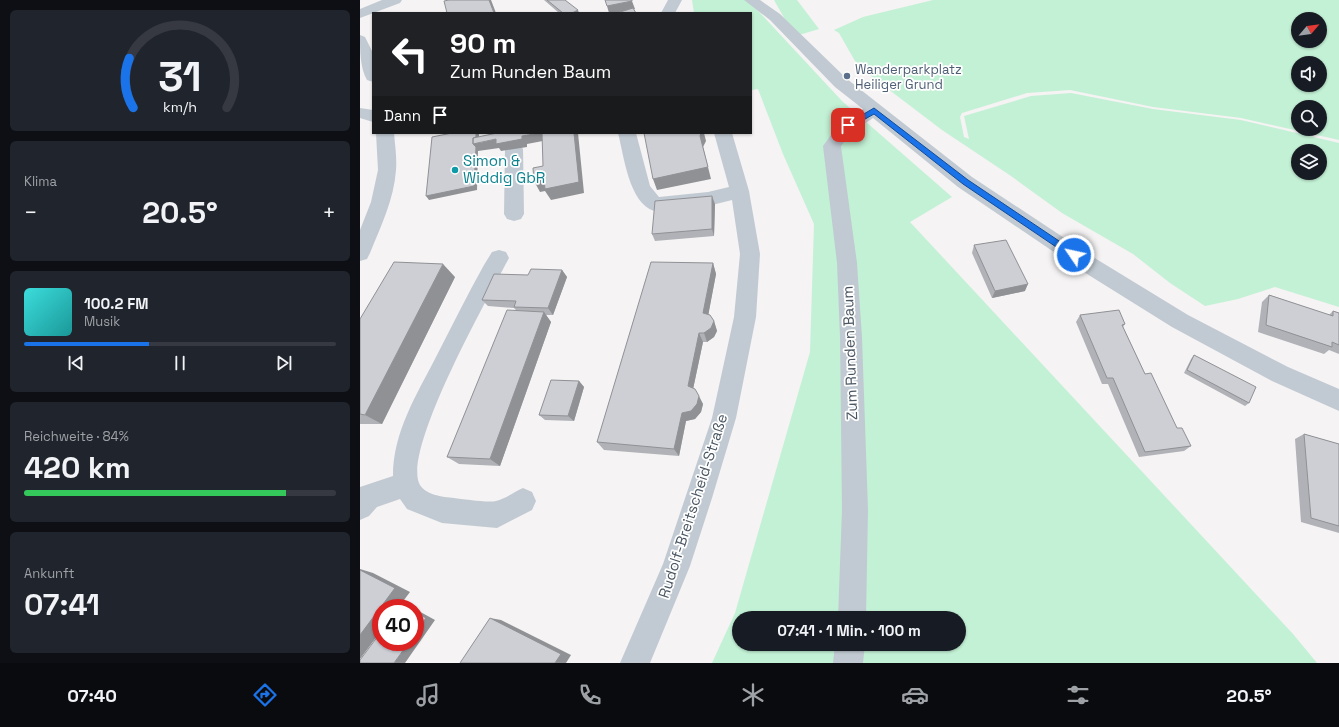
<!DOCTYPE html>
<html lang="de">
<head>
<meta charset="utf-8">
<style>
	body { margin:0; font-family:"Space Grotesk",sans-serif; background:#20242c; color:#f1f3f6; height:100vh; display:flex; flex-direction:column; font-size:15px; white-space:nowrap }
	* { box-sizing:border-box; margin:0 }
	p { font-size:13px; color:#9ea1a6 }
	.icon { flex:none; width:22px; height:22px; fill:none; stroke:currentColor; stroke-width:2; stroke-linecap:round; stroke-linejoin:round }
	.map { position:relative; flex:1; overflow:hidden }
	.side { display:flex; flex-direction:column; gap:10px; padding:10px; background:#0d0f14; width:360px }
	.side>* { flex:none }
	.hud { position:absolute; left:12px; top:12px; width:380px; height:122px; border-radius:0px; box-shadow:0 1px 3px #0004; background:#202124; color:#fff; overflow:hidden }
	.needle { width:26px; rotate:61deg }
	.tools { position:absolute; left:931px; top:12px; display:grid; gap:8px }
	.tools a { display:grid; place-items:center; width:36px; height:36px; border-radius:50%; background:#171b24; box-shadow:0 1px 3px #0004; font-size:20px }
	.speed { position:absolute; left:12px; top:599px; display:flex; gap:8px; font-size:20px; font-weight:700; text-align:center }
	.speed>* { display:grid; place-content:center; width:52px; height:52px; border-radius:50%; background:#171b24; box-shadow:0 1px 3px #0004; line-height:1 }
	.speed .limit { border:6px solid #d22; background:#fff; color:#111 }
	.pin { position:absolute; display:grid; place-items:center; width:34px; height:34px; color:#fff; margin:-17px; border-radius:8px; box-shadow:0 2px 6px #0006 }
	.me { position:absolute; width:44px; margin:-22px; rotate:304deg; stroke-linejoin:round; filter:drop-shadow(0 0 3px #0008) }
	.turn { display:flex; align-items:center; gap:14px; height:84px; padding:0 12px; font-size:18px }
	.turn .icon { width:52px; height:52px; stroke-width:2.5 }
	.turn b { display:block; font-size:28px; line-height:34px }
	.then { display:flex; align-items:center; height:38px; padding:0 12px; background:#0003; gap:8px; font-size:15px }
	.big { font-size:30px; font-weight:800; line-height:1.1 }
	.side .widget { flex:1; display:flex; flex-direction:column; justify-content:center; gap:6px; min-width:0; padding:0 14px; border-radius:6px; background:#20242c }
	.side .dial { align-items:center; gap:0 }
	.dial svg { height:104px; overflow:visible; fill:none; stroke:#363941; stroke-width:7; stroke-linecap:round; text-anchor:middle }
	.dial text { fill:#f1f3f6; stroke:none }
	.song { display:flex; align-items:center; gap:12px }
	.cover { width:48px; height:48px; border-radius:6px; background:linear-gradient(135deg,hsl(180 70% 55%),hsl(180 70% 35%)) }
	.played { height:4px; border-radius:2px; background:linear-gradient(90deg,#1a73e8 40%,#363941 40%) }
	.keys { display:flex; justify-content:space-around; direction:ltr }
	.heat { display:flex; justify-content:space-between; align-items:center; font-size:22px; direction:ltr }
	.charge { height:6px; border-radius:3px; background:linear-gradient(90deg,#34c759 84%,#363941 0) }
	.trip { position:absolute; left:372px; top:611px; width:234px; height:40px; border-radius:20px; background:#171b24; box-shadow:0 1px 3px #0004; font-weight:800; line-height:40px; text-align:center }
	.tab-bar { display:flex; height:64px; justify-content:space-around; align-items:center; background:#090b0e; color:#9ea1a6 }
	.tab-bar .icon { width:28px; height:28px }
	.tab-bar .on { color:#1a73e8 }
	.tab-bar b { font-size:18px; color:#f1f3f6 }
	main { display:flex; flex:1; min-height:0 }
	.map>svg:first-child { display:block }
	.green { fill:#c3f1d5; fill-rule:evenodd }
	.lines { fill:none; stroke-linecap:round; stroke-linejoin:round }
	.minor { fill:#c1cad2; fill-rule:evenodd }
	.wall { fill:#b0b2b7 }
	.shaded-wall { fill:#909195 }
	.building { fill:#cdcfd5; stroke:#909195 }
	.route { fill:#1a73e8; stroke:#114b97 }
	.service-dot { fill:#5c6f8a; stroke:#fff; stroke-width:1.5 }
	.culture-dot { fill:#0f9aa8; stroke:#fff; stroke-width:1.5 }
	.labels { text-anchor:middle; stroke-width:3.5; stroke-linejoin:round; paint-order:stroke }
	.far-service-label { font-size:13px; fill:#4e5e75; stroke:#fff; text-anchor:start }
	.culture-label { font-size:15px; fill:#0d838f; stroke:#fff; text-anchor:start }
	.street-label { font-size:15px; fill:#4a5661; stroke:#fff }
</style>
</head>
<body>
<main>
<section class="side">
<div class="widget dial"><svg viewBox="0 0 100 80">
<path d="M14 69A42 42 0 1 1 86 69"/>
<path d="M14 69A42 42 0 0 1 11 31" stroke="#1a73e8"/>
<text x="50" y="56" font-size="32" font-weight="700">31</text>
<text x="50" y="72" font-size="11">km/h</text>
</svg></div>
<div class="widget"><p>Klima</p>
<div class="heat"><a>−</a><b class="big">20.5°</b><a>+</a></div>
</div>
<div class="widget">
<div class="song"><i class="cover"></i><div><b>100.2 FM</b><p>Musik</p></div></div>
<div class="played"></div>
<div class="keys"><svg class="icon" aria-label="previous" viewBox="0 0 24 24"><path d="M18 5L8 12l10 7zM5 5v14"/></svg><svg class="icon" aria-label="pause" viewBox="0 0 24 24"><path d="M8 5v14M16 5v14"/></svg><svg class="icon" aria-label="next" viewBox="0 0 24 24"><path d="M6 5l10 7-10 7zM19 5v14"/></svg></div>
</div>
<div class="widget"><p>Reichweite · 84%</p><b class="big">420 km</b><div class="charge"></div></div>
<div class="widget"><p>Ankunft</p><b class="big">07:41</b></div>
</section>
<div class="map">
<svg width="979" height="663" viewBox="0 0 979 663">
	<rect width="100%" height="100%" fill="#f5f3f3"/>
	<path class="green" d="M 332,0 L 388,0 L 482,101 L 592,197 L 550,222 L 933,634 L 957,663 L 352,663 L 375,613 L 450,352 L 454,224 L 423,154 L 398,89 L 392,90 L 391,88 L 391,13 L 334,13 ZM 379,618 L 599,618 L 599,644 L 379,644 Z
		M 414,0 L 437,0 L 459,29 L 439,35 L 427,23 Z
		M 573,0 L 979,0 L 979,140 L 881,118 L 793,107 L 710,90 L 667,93 L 602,113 L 600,117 L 604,137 L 609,139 L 604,116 L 671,96 L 711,93 L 793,109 L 881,120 L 979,143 L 979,307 L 915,287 L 878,299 L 845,306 L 810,283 L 773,254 L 702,213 L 651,176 L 582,130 L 511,76 L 495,61 L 479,33 L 474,30 L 503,17 ZM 938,19 L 960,19 L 960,41 L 938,41 ZM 938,63 L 960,63 L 960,85 L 938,85 ZM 938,107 L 960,107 L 960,129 L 938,129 ZM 938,151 L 960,151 L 960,173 L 938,173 Z"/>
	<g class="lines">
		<path class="minor" d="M 22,0 L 42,0 L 40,3 L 0,18 L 0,9 Z
			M 308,0 L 322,0 L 315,13 L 301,13 Z
			M 384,0 L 400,0 L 420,14 L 487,79 L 612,177 L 733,257 L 828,315 L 928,367 L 979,389 L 979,411 L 912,381 L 812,327 L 719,269 L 598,187 L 513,118 L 492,132 L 481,146 L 497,263 L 502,337 L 508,510 L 506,618 L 478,618 L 482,510 L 480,337 L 477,263 L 463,146 L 479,124 L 503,109 L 475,87 L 410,20 Z
			M 0,35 L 5,37 L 13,53 L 13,82 L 7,80 C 0,68 0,50 0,35 Z
			M 0,108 L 13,110 L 13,122 L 0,118 Z
			M 16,133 L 34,133 C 35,145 37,158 36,170 C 34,199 21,226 10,253 L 7,259 L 0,261 L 0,230 L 11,202 L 18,170 Z
			M 258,133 L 276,133 L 290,186 L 299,197 L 348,192 L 369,187 L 354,133 L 372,133 L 389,191 L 400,254 L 396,317 L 376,418 L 352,498 L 330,566 L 290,663 L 260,663 L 303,564 L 352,418 L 374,317 L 380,254 L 372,200 L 348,206 L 294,211 C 269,203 264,156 258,133 Z
			M 154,143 L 160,145 L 163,149 L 164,214 L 161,219 L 154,221 L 147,219 L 144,214 L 145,149 L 148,145 Z
			M 139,250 L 146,252 L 149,258 C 129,296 44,446 59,483 C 64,495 83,497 94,498 C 103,499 128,503 136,501 C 145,499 154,492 163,488 L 172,492 L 176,501 L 172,510 L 137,528 L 82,523 L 47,509 L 40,499 L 17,507 L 9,516 L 0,520 L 0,487 L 33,476 C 33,432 57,394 76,357 C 92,326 107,295 124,265 L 132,252 Z
			M 475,644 L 505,644 L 503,663 L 473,663 Z"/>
	</g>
	<path class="wall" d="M 184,0 L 205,0 L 219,13 L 199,13 Z
		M 355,204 L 354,236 L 295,241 L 292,234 Z
		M 614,245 L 665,291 L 632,298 L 612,253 Z
		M 353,263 L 356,274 L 348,315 L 354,321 L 357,331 L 354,337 L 347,342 L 343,342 L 333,389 L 343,404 L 341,412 L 335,419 L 326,421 L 319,456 L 244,450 L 237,442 Z
		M 202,270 L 207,277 L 193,315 L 186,315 L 191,322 L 140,466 L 99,464 L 87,457 L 157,311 L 154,308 L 128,306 L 122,300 L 168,275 Z
		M 95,277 L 22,424 L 0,424 L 0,319 Z
		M 909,295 L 969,315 L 973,311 L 979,313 L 979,354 L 969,350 L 964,354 L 898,332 L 902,302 Z
		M 720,315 L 765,324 L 763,327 L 785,374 L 817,428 L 831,446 L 824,451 L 779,457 L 748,384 L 742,384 L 716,322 Z
		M 834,355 L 889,403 L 885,406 L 824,373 L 831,359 Z
		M 219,381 L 224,387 L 214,421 L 185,420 L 179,415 Z
		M 944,434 L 979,444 L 979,533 L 941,522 L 935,439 Z"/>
	<path class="shaded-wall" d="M 129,0 L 131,0 L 136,13 L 134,13 Z
		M 272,1 L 275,9 L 254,13 L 249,13 L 247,6 Z
		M 218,10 L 219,13 L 212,13 Z
		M 116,133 L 119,133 L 119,143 L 136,139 L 162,136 L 180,133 L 187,133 L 188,140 L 167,144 L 167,147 L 141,151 L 139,148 L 118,151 L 117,190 L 69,200 L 66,196 L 113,144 Z
		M 214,133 L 218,133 L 224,193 L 191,200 L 185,191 L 180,192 L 174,181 Z
		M 341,133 L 344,133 L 346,141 L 343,147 L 351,179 L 297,190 L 293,179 Z
		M 352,196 L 355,204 L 354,236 L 352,229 Z
		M 353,263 L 356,274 L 347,322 L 343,313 Z
		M 83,264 L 95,277 L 22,424 L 5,415 Z
		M 202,270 L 207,277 L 193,315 L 188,308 Z
		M 668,284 L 665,291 L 632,298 L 635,291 Z
		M 184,312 L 191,322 L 140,466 L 130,459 Z
		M 354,321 L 357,331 L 354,337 L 347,342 L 344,333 Z
		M 339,333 L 343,342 L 332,394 L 328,386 Z
		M 219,381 L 224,387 L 214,421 L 208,416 Z
		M 339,396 L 343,404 L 341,412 L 335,419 L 326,421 L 319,456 L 314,449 L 322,413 Z
		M 0,569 L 13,573 L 50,592 L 38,608 L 21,608 L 21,631 L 0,659 Z
		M 41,605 L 51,607 L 53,608 L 47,608 Z
		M 55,609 L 75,620 L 45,663 L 34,663 L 49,642 L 55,642 Z
		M 130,618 L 141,620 L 211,655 L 206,663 L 195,663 Z"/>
	<path class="building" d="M 89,0 L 129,0 L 134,13 L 87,13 L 84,1 Z
		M 187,0 L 205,0 L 218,10 L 212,13 L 203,13 Z
		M 245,0 L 272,0 L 272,1 L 247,6 Z
		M 273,8 L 276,13 L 257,13 Z
		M 92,133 L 116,133 L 116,137 L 113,138 L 113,144 L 116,147 L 114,186 L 66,196 L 72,137 Z
		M 137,133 L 180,133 L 162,136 L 162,139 L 136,144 L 136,139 L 113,144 L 113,138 Z
		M 182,133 L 214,133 L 219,182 L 185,189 L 184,179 L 174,181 L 173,168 L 183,166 Z
		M 284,133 L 341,133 L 340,136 L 348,167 L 293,179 Z
		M 352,196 L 352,229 L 292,234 L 295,201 Z
		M 646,240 L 668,284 L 635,291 L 614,245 Z
		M 34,262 L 83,264 L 5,415 L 0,414 L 0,319 Z
		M 291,262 L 353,263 L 343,313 L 350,315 L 354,321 L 351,328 L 344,333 L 339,333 L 328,386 L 335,389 L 339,396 L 337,404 L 331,411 L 322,413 L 314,449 L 237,442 Z
		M 171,269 L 202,270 L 188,308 L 154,307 L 156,301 L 122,300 L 134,274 L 168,275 Z
		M 909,295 L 973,316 L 973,311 L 979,313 L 979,345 L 972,342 L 972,347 L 906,325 Z
		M 147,310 L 184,312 L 130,459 L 87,457 Z
		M 759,310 L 765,324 L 762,325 L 785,374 L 791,373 L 817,428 L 822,428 L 831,446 L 785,452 L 753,378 L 747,378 L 720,315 Z
		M 834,355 L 896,387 L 889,403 L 827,370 Z
		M 191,380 L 219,381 L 208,416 L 179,415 Z
		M 944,434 L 979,444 L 979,526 L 951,518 Z
		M 0,570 L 35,588 L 0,635 Z
		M 41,605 L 47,608 L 38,608 Z
		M 55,612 L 66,618 L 55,633 Z
		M 130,618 L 201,654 L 195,663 L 100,663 Z
		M 21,632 L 21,642 L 49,642 L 34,663 L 0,663 L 0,660 Z"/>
	<path class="route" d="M 514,108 L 608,180 L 717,253 L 718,255 L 717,257 L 711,257 L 603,184 L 514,114 L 491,127 L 488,127 L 485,125 Z"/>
	<circle class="service-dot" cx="487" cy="76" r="4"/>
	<circle class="culture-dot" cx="95" cy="170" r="4"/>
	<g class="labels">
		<g class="far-service-label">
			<text x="495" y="74">Wanderparkplatz<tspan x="495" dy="15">Heiliger Grund</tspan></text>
		</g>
		<g class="culture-label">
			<text x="103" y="166">Simon &amp;<tspan x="103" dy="17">Widdig GbR</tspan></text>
		</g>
		<g class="street-label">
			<text transform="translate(490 353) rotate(-92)" y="5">Zum Runden Baum</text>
			<text transform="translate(333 506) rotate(-72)" y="5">Rudolf-Breitscheid-Straße</text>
		</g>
	</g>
</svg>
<div class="tools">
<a><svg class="needle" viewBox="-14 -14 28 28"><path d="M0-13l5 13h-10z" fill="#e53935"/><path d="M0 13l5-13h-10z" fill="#9ea1a6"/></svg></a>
<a><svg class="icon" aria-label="sound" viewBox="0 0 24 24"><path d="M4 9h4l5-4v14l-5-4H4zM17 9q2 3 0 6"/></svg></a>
<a><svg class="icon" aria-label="search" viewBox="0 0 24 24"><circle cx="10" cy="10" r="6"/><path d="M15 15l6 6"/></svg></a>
<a><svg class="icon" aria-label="layers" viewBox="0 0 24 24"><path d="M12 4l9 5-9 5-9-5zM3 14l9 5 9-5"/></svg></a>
</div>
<div class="speed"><div class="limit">40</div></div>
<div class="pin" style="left:488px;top:125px;background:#d93025"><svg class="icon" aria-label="arrive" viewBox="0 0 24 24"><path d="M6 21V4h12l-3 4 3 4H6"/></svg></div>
<svg class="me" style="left:714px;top:255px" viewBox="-20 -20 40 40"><circle r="17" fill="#1a73e8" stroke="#fff" stroke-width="3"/><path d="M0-11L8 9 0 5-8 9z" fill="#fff"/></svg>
<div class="trip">07:41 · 1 Min. · 100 m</div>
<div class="hud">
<div class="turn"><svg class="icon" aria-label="left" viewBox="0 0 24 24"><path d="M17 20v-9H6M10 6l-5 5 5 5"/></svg><div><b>90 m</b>Zum Runden Baum</div></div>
<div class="then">Dann<svg class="icon" aria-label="arrive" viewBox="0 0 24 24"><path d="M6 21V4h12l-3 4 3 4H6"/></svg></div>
</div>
</div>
</main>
<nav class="tab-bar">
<b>07:40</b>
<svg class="icon on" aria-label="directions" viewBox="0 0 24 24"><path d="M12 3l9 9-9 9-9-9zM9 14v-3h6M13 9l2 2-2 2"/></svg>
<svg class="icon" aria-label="music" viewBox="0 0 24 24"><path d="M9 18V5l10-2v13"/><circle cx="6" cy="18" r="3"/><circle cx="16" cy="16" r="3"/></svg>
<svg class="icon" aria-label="phone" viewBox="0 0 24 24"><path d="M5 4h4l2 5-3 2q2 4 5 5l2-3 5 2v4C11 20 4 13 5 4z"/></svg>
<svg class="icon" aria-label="climate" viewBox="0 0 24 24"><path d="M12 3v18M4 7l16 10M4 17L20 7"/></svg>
<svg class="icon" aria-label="car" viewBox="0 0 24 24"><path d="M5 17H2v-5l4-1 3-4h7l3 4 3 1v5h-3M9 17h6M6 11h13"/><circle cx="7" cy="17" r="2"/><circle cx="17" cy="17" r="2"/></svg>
<svg class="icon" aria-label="filters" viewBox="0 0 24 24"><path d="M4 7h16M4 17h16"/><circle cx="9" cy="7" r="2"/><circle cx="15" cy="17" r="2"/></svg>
<b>20.5°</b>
</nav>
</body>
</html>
